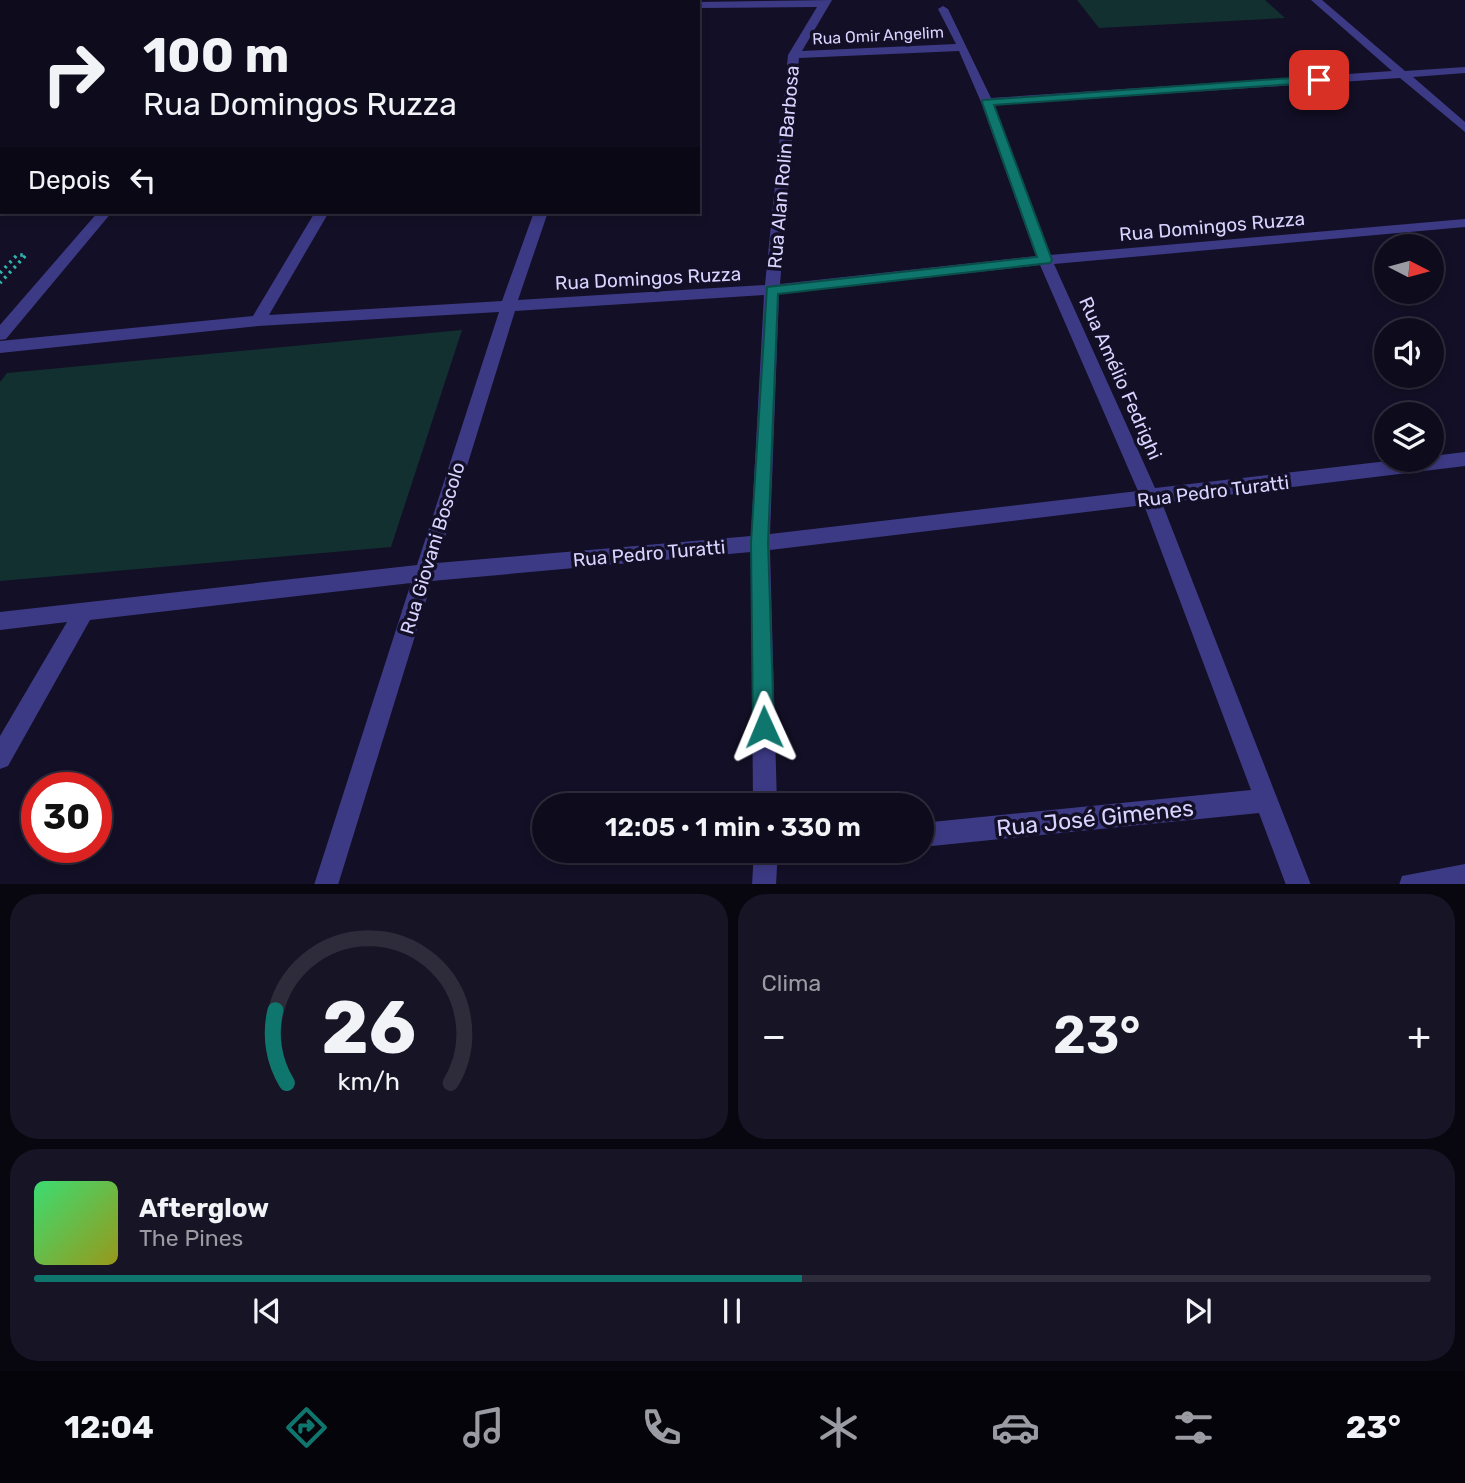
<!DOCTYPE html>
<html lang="pt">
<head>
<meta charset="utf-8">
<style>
	body { margin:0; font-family:Rubik,sans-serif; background:#171425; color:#f1f3f6; height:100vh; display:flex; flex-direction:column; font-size:26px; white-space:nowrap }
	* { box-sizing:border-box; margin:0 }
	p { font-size:23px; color:#9b9ba3 }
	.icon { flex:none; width:38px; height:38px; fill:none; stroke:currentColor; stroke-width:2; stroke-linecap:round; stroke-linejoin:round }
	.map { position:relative; height:884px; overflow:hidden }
	.side { display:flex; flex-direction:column; gap:10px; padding:10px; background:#08060f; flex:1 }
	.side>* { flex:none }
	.hud { position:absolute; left:0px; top:0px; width:700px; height:214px; box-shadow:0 4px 10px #0003,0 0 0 2px #2e2b3b; background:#0e0b1c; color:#f1f3f6; overflow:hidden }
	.needle { width:46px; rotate:96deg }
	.buttons { position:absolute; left:1374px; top:234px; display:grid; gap:14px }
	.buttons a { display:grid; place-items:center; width:70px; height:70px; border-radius:50%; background:#0e0b1c; box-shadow:0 4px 10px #0003,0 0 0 2px #2e2b3b; font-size:35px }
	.speed { position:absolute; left:21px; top:772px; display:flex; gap:14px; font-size:35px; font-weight:700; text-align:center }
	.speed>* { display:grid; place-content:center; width:91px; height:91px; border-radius:50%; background:#0e0b1c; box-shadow:0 4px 10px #0003,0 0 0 2px #2e2b3b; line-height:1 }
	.speed .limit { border:10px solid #d22; background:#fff; color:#111 }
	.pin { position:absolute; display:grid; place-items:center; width:60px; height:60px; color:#fff; margin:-30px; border-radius:14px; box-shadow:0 4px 10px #0006 }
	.me { position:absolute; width:77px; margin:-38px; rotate:359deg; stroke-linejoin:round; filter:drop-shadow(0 0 5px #0008) }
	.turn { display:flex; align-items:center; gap:24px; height:147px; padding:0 28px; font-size:32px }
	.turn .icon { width:91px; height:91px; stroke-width:2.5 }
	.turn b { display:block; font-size:49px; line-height:60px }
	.then { display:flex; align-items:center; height:66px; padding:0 28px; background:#0003; gap:14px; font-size:26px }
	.big { font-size:52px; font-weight:600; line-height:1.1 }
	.side .widget { flex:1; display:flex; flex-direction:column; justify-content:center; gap:10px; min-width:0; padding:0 24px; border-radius:28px; background:#171425 }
	.side .dial { align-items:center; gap:0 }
	.dial svg { height:182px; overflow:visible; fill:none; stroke:#2e2b3b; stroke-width:7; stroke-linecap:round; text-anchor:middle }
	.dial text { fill:#f1f3f6; stroke:none }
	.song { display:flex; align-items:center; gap:21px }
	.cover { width:84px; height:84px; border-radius:10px; background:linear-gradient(135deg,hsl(140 70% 55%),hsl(60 70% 35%)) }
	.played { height:7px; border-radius:4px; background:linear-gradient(90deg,#0f766e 55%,#2e2b3b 55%) }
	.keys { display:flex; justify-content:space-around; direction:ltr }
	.heat { display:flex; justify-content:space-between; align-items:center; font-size:38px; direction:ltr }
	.side .tiles { flex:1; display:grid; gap:10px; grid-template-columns:1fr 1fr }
	.widget:last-child { grid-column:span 2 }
	.trip { position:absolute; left:532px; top:793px; width:402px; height:70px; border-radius:35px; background:#0e0b1c; box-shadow:0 4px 10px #0003,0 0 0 2px #2e2b3b; font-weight:600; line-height:70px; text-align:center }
	.dock { display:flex; height:112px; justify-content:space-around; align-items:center; background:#06040b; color:#9b9ba3 }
	.dock .icon { width:49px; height:49px }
	.dock .current { color:#0f766e }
	.dock b { font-size:32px; color:#f1f3f6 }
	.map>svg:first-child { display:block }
	.green { fill:#12302f }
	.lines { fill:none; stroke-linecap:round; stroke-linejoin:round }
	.path { stroke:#2fb8b0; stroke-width:3.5; stroke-dasharray:2.5 4.5; stroke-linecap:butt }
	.minor { fill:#3d3a85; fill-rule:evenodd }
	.route { fill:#0f766e; stroke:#0a4d48; stroke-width:2 }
	.labels { text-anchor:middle; stroke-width:7; stroke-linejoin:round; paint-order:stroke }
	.far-street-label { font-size:16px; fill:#d9d4ff; stroke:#130f26 }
	.street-label { font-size:19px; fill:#d9d4ff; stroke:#130f26 }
	.near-street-label { font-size:23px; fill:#d9d4ff; stroke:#130f26 }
</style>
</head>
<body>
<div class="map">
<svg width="1465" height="885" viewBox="0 0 1465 885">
	<rect width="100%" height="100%" fill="#130f26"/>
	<path class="green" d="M 1077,0 L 1265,0 L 1285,18 L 1099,28 Z
		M 462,330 L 391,547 L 0,581 L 0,382 L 7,373 Z"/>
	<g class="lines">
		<path class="path" d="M 0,273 L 17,255 L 26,255 L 0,283"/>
		<path class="minor" d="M 38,0 L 49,0 L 37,2 Z
			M 190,0 L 201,0 L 189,2 Z
			M 283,0 L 294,0 L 282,2 Z
			M 443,0 L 453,0 L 442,2 Z
			M 609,0 L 619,0 L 608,2 Z
			M 832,0 L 802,51 L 956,44 L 938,9 L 943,6 L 948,9 L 991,98 L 1392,71 L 1311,0 L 1322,0 L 1405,71 L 1465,67 L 1465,73 L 1413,77 L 1465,122 L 1465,132 L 1400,78 L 994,105 L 1050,255 L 1465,219 L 1465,227 L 1054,264 L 1155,488 L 1396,460 L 1432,460 L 1432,456 L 1465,452 L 1465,466 L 1162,503 L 1311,885 L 1286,885 L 1259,813 L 922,847 L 922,823 L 1251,790 L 1144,505 L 770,550 L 777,805 L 753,805 L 751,552 L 432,581 L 338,885 L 314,885 L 411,583 L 90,620 L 8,766 L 0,769 L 0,736 L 67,622 L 0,630 L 0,612 L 417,565 L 499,312 L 258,326 L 0,353 L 0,341 L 253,316 L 315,212 L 329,212 L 269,315 L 502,301 L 534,212 L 548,212 L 518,300 L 765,285 L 788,55 L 817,7 L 698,8 L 698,2 ZM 959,51 L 981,102 L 1036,256 L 780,284 L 799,58 ZM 1040,265 L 1138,491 L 770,534 L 779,294 ZM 764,295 L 751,536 L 437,563 L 515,311 Z
			M 0,32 L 2,32 L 0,40 Z
			M 0,202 L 2,202 L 0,212 Z
			M 98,212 L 112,212 L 6,339 L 0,340 L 0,325 Z
			M 754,850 L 778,850 L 776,885 L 752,885 Z
			M 1465,864 L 1465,885 L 1399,885 L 1402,876 Z"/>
	</g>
	<path class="route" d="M 1319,76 L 1322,77 L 1322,82 L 994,105 L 1052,260 L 1050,263 L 778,294 L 768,543 L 774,727 L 771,733 L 764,736 L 756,733 L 753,727 L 751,543 L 767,287 L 1037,257 L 982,102 L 983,100 Z"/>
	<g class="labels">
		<g class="far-street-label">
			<text transform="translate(878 35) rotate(-3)" y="6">Rua Omir Angelim</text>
		</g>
		<g class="street-label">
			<text transform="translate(783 167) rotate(-85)" y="7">Rua Alan Rolin Barbosa</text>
			<text transform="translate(1212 226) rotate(-5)" y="7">Rua Domingos Ruzza</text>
			<text transform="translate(648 278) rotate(-3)" y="7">Rua Domingos Ruzza</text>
			<text transform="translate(1121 378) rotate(66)" y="7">Rua Amélio Fedrighi</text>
			<text transform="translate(1213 491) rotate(-7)" y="7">Rua Pedro Turatti</text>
			<text transform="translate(432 548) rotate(-73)" y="7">Rua Giovani Boscolo</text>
			<text transform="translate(649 553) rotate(-5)" y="7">Rua Pedro Turatti</text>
		</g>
		<g class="near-street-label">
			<text transform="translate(1095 818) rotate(-6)" y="8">Rua José Gimenes</text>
		</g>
	</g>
</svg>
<div class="buttons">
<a><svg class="needle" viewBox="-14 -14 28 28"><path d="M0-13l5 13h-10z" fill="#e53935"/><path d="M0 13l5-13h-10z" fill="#9b9ba3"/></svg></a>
<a><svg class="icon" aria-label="sound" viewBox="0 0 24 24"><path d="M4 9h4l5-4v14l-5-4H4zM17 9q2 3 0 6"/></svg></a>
<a><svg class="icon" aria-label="layers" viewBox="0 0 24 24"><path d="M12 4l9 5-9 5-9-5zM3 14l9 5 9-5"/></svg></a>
</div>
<div class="speed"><div class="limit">30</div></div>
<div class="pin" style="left:1319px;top:80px;background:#d93025"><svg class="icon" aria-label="arrive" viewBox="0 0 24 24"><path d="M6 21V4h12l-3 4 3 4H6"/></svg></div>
<svg class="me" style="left:764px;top:727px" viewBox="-20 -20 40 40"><path d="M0-17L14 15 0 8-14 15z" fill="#0f766e" stroke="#fff" stroke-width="4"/></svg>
<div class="trip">12:05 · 1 min · 330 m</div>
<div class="hud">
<div class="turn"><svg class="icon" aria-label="right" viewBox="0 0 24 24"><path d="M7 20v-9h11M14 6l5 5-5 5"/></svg><div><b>100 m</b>Rua Domingos Ruzza</div></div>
<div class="then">Depois<svg class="icon" aria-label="left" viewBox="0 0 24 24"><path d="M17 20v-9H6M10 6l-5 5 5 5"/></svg></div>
</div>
</div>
<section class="side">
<div class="tiles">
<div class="widget dial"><svg viewBox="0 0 100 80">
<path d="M14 69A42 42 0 1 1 86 69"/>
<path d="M14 69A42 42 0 0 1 9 37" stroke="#0f766e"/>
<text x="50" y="56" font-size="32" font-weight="700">26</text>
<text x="50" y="72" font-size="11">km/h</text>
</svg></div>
<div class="widget"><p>Clima</p>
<div class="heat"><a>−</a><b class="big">23°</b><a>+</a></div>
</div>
<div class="widget">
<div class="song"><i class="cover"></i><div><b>Afterglow</b><p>The Pines</p></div></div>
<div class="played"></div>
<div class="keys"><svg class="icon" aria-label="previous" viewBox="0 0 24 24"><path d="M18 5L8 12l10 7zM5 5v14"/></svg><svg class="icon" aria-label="pause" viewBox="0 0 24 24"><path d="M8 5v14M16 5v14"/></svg><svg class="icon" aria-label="next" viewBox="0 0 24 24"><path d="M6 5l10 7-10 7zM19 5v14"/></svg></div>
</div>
</div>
</section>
<nav class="dock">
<b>12:04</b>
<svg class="icon current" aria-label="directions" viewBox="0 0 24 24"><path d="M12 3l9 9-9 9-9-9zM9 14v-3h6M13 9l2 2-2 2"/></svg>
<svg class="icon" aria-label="music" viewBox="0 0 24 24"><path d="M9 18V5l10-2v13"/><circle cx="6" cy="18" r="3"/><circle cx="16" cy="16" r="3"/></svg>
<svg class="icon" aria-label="phone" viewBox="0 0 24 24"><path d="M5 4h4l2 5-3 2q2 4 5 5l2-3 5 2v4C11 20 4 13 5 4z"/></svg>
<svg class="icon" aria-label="climate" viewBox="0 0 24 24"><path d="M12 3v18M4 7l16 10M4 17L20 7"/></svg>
<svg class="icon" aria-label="car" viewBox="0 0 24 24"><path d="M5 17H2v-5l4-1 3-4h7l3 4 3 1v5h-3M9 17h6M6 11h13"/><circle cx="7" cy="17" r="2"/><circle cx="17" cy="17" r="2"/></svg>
<svg class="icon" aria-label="filters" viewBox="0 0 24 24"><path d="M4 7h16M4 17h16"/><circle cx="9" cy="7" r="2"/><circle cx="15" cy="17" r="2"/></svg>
<b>23°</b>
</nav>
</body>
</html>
